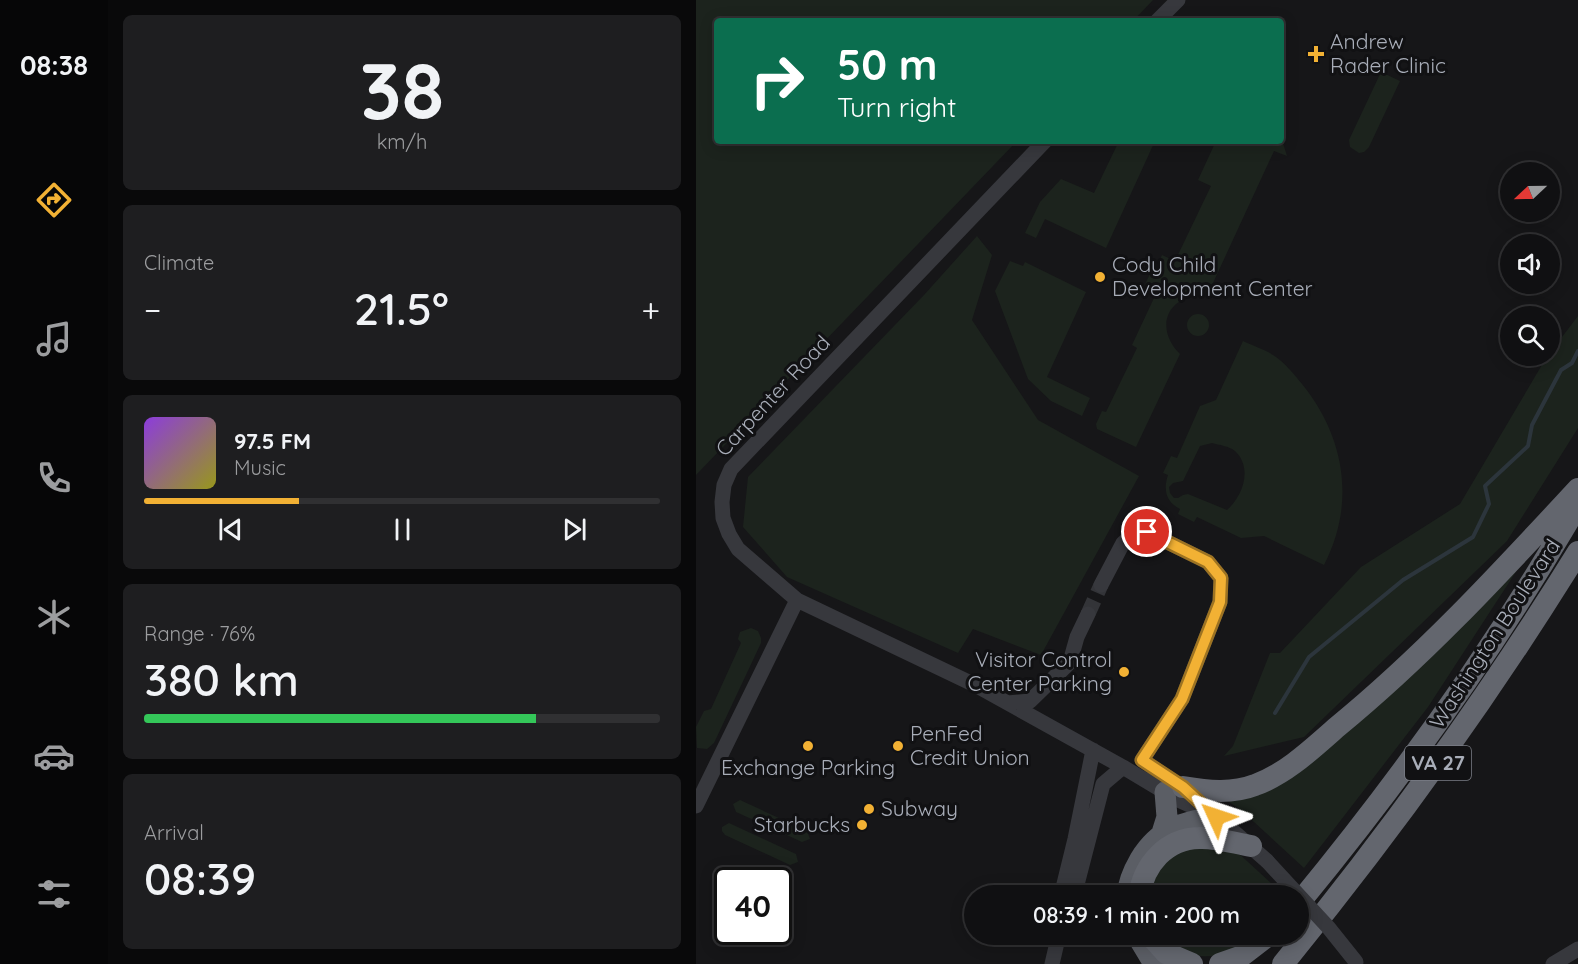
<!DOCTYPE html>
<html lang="en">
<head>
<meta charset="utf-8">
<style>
	body { margin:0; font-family:Quicksand,sans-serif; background:#1e1e20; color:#f1f3f6; height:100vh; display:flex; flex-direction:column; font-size:22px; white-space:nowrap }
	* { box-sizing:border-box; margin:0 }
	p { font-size:20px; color:#9c9d9f }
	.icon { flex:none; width:33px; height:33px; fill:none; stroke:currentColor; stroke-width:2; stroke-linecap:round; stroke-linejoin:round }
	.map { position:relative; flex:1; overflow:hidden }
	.details { display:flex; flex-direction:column; gap:15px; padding:15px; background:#09090a; width:588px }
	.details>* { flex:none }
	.guide { position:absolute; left:18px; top:18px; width:570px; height:126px; border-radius:6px; box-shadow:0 3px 15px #0003,0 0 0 2px #303032; background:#0b6e4f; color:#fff; overflow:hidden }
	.needle { width:39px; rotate:248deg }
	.controls { position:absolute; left:804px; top:162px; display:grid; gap:12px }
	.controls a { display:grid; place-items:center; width:60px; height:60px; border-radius:50%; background:#101012; box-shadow:0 3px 15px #0003,0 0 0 2px #303032; font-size:30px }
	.speed { position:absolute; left:18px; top:867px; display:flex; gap:12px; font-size:30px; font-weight:700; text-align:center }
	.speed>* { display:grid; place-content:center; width:78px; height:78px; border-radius:50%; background:#101012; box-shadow:0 3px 15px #0003,0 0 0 2px #303032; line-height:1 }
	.speed .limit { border:3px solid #111; border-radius:9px; background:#fff; color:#111 }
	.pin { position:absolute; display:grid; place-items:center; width:51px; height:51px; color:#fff; margin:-26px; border:3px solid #fff; border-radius:50%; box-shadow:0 2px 6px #0007 }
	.me { position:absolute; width:66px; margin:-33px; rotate:312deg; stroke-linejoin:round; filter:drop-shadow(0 0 4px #0008) }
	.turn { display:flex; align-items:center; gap:21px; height:126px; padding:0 24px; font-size:27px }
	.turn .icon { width:78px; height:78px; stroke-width:2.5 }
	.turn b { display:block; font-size:42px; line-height:51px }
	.big { font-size:45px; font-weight:600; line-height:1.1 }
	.details .card { flex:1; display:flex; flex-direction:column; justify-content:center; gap:9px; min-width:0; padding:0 21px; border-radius:9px; background:#1e1e20 }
	.details .dial { align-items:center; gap:0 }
	.dial b { font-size:78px; line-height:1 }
	.song { display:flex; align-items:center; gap:18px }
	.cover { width:72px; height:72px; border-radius:9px; background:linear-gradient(135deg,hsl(270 70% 55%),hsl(60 70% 35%)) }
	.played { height:6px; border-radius:3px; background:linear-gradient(90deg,#f2b134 30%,#303032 30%) }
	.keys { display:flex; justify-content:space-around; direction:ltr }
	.heat { display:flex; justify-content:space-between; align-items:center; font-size:33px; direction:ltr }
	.charge { height:9px; border-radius:4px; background:linear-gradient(90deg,#34c759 76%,#303032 0) }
	.trip { position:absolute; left:268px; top:885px; width:345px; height:60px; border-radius:30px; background:#101012; box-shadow:0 3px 15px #0003,0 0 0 2px #303032; font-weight:600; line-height:60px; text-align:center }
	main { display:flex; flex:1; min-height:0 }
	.tab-bar { display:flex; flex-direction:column; width:108px; justify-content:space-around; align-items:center; background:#060607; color:#9c9d9f }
	.tab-bar .icon { width:42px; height:42px }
	.tab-bar .active { color:#f2b134 }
	.tab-bar b { font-size:27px; color:#f1f3f6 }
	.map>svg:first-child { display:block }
	.green { fill:#1c231d; fill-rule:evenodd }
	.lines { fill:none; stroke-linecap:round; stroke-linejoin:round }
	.stream { stroke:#2c353c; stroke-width:4 }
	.tertiary-tunnel { stroke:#333438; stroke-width:15; stroke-dasharray:15 8; stroke-linecap:butt }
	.tertiary { stroke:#37383d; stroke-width:15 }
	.trunk { stroke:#5b5e65; stroke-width:21 }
	.motorway { stroke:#63666e; stroke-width:22 }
	.tertiary-bridge { stroke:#37383d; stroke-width:15 }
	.route-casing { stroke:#9d7322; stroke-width:15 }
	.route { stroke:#f2b134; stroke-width:10 }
	.poi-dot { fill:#f2b134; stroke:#111113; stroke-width:2 }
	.labels { text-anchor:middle; stroke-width:6; stroke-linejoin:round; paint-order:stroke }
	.shield { fill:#111113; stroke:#7b7e86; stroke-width:1.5 }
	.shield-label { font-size:20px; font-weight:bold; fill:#a8adb8 }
	.poi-label { font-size:21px; fill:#a8adb8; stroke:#111113; text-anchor:start }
	.street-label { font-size:21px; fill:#a8adb8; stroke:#111113 }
</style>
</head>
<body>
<main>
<nav class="tab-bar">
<b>08:38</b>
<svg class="icon active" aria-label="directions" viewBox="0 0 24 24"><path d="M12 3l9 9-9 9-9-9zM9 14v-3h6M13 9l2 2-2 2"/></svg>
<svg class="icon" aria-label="music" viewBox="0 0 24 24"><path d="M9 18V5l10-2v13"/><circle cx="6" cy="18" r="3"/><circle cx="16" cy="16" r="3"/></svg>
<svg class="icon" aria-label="phone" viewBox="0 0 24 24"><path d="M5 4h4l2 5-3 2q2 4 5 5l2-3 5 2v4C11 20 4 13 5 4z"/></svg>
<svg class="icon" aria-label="climate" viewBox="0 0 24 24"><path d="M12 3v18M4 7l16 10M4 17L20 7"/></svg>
<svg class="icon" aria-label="car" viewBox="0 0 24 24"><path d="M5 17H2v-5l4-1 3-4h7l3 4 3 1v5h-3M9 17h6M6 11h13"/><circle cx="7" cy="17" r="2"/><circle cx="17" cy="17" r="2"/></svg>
<svg class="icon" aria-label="filters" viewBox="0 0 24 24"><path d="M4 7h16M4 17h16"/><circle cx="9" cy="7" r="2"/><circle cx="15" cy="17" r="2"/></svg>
</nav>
<section class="details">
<div class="card dial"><b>38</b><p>km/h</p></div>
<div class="card"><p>Climate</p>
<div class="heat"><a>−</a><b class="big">21.5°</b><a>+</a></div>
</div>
<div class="card">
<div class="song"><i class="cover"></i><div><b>97.5 FM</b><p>Music</p></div></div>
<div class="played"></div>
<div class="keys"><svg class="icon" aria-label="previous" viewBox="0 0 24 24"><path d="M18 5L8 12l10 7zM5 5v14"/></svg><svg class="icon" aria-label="pause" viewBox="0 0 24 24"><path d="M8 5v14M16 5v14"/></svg><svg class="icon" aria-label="next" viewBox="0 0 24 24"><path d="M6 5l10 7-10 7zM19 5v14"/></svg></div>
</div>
<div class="card"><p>Range · 76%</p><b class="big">380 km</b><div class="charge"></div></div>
<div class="card"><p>Arrival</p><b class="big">08:39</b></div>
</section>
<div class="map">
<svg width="882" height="964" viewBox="0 0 882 964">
	<rect width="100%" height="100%" fill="#161618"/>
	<path class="green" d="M 0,0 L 457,0 L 437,21 L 21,21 L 21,141 L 321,141 L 0,475 Z
		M 685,72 L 704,81 L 673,147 L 668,152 L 663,153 L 654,147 L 653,140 Z
		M 585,137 L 591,156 L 578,151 L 511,296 C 472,293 457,327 484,354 L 440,447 L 401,429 L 400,424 L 406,411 L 410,412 L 441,348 L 436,345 L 458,298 L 446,291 L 459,263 L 462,264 L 466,255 L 479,261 L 515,186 L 502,180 L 520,141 L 585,141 Z
		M 423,141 L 459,141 L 410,248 L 349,219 L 340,238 L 329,233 L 344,202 L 365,179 L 398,193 Z
		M 281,236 L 296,255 L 276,320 L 342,420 L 443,476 L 345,655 L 277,629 L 262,653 L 91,577 L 47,527 L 52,477 L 228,295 Z
		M 314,261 L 327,266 L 329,262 L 390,292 L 351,377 L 394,398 L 386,416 L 355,401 L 332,379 L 299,291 Z
		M491 325a11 11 0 1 1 22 0a11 11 0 1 1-22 0Z
		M 882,316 L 882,428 L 811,541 L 608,737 L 528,756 L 537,746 L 574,653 L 584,653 L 665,567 L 764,504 L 850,358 Z
		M 547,341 C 557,346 568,349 577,355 C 588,362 598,374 606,384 C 649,437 660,503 628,565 L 568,536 L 545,538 L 501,517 L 498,522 L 482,514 L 484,509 C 470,502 467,490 472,475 L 467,473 L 475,456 L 481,458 L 504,406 L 520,400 ZM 516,443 C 523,445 533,446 539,451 C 557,468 547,496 531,510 L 492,494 L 487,495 L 482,498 L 478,498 L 474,493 L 473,487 L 477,483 L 487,481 L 504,446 Z
		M 827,561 L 732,707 L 608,868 L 545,810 L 521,794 L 552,795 Z
		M 55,628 L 62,631 L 65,638 L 65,643 L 18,743 L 11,749 L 1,748 L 0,727 L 8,711 L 15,709 L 45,643 L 42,639 L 44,632 Z
		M 44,800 L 111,831 L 114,839 L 106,842 L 40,812 L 37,804 Z
		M 33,823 L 100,854 L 102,862 L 94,865 L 29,835 L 26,831 L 26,827 Z
		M 504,841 L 539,850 L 588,895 L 452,896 L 458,870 L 474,852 Z
		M 462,935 L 555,935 C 538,954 515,961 490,953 C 480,950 470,940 462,935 Z"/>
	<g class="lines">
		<path class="stream" d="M 579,713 L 613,657 L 707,580 L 777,537 L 793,504 L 789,486 L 832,446 L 836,425 L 865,370 L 876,363 L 882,351"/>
		<path class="tertiary-tunnel" d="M 392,614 L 405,585"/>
		<path class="tertiary" d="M 461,21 L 482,0
			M 349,141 L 35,469 L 28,485 L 26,502 L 27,518 L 33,534 L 42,549 L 101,600 L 281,686 L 427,767 L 482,800 L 520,817
			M 405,585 L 427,543 L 436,535 L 451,532 L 512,562 L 525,578 L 524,602 L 486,699 L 446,760 L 493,792
			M 312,703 L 334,701 L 370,666 L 374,662 L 381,637 L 392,614
			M 0,806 L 101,600
			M 513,810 L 571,861
			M 365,896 L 379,839 L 397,750
			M 378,896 L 407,784 L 427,767
			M 356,964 L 363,934
			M 857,964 L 882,949"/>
		<path class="trunk" d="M 466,833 L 471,817 L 469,792
			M 431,896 C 432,882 437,871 444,859 C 463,828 486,822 520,817
			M 440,934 L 458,964"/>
		<path class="motorway" d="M 487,787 C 511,791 536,794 559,785 C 590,774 617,748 641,727 C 729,655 805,572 882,489
			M 443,896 C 448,864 470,839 503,838 C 520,837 538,843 555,846
			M 603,903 C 706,778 801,645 882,504
			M 453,934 L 470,953 L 496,964
			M 524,964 L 544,957 L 574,934
			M 587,964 C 694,833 793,696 882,552"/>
		<path class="tertiary-bridge" d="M 571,861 L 632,927 L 660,962"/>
	</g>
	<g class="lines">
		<defs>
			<path id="route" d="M 451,532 L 512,562 L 525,578 L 524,602 L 486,699 L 446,760 L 487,787 L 520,817"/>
		</defs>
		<use href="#route" class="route-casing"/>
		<use href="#route" class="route"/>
	</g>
	<g class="poi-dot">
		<path d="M617 45h6v6h6v6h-6v6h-6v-6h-6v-6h6z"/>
		<circle cx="404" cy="277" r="6"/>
		<circle cx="428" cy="672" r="6"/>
		<circle cx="112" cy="746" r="6"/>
		<circle cx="202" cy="746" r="6"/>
		<circle cx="173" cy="809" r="6"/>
		<circle cx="166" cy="825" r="6"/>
	</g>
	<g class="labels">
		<rect class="shield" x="709" y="746" width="66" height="34" rx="4.5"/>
		<g class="shield-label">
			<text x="742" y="770">VA 27</text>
		</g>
		<g class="poi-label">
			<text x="634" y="49">Andrew<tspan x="634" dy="24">Rader Clinic</tspan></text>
			<text x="416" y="272">Cody Child<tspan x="416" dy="24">Development Center</tspan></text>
			<text x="416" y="667" text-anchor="end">Visitor Control<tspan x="416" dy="24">Center Parking</tspan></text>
			<text x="214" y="741">PenFed<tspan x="214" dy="24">Credit Union</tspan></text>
			<text x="112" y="775" text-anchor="middle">Exchange Parking</text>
			<text x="185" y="816">Subway</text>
			<text x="154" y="832" text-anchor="end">Starbucks</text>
		</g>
		<g class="street-label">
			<text transform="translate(77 396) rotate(-47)" y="7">Carpenter Road</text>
			<text transform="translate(799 634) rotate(-57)" y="7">Washington Boulevard</text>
		</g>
	</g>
</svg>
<div class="controls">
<a><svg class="needle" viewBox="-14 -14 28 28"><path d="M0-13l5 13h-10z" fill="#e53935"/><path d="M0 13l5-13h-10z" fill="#9c9d9f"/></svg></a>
<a><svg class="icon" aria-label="sound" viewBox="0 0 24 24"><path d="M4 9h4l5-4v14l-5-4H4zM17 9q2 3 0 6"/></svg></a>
<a><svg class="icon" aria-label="search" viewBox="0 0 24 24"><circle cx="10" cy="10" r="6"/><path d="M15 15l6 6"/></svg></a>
</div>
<div class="speed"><div class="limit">40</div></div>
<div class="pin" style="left:451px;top:532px;background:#d93025"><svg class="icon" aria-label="arrive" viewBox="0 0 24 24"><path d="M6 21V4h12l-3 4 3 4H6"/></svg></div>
<svg class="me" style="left:520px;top:817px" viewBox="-20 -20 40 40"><path d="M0-17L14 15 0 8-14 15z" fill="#f2b134" stroke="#fff" stroke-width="4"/></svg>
<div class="trip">08:39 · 1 min · 200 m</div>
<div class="guide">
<div class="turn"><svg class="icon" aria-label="right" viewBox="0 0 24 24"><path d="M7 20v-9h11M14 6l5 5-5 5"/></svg><div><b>50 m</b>Turn right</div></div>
</div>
</div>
</main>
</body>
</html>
